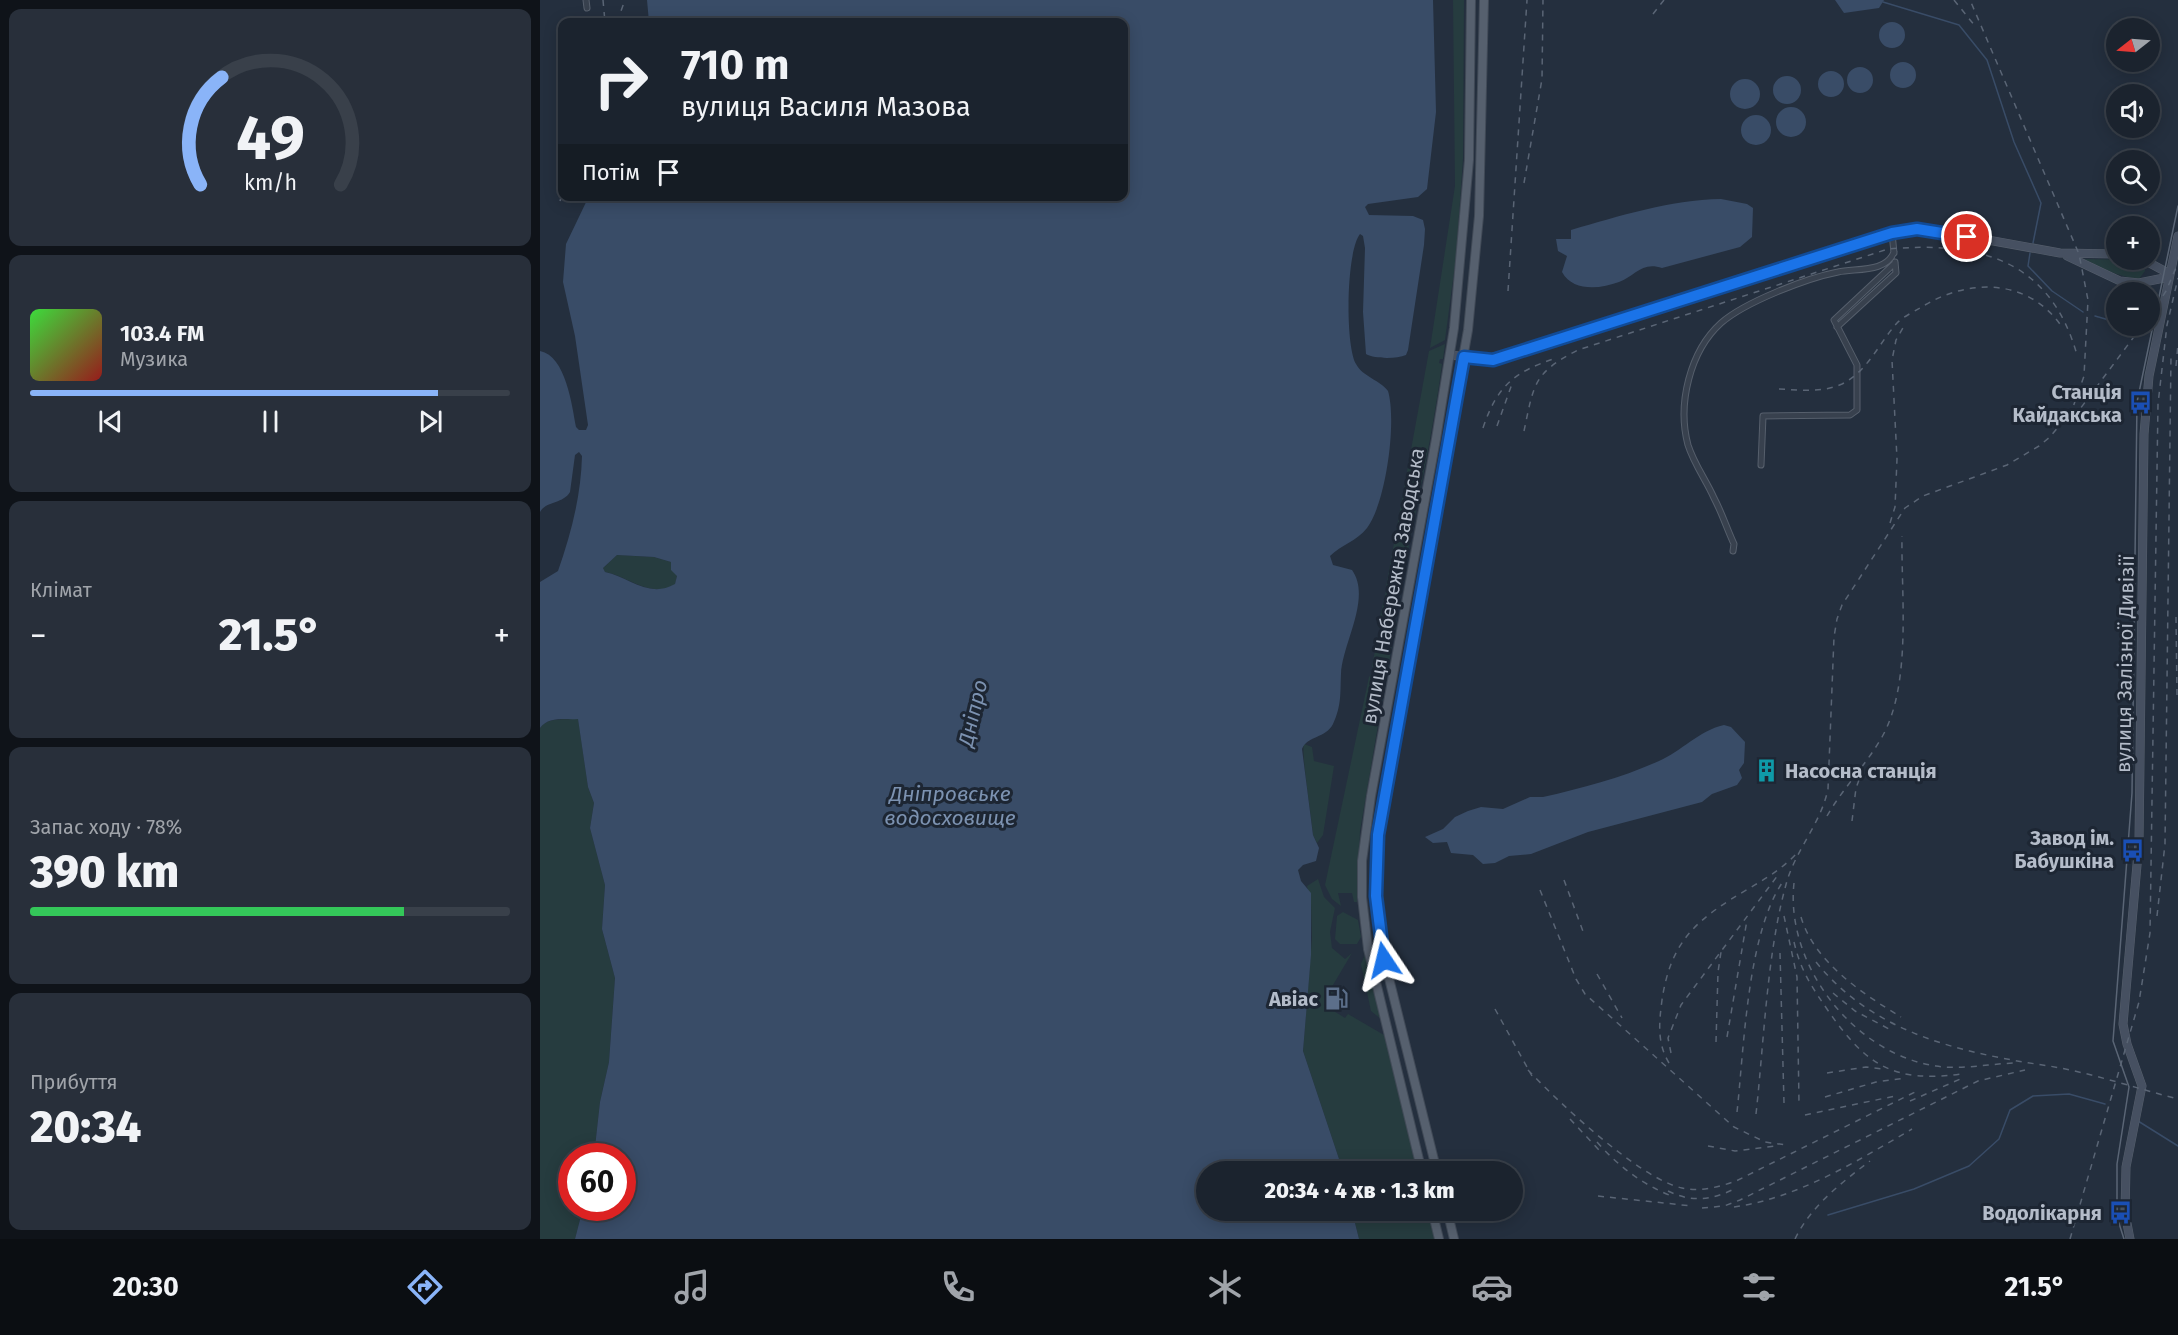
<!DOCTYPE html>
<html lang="uk">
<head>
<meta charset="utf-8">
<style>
	body { margin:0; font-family:"Fira Sans",sans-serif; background:#282f3a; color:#f1f3f6; height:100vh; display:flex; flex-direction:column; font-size:22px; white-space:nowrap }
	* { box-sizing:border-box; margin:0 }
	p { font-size:20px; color:#a0a4aa }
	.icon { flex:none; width:33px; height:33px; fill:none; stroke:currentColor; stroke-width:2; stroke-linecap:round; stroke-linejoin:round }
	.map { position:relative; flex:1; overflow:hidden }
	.sheet { display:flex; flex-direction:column; gap:9px; padding:9px; background:#0f1319; width:540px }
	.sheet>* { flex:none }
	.guide { position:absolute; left:18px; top:18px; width:570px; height:183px; border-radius:12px; box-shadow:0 3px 15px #0003,0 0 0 2px #39404a; background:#1b232e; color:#f1f3f6; overflow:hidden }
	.needle { width:39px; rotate:253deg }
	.fabs { position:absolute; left:1566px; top:18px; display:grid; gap:12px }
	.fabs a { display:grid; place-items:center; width:54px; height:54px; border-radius:50%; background:#1b232e; box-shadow:0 3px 15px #0003,0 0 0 2px #39404a; font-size:30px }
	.speed { position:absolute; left:18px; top:1143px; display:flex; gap:12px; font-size:30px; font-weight:700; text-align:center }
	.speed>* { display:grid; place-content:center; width:78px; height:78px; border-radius:50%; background:#1b232e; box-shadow:0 3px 15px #0003,0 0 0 2px #39404a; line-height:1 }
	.speed .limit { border:9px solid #d22; background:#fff; color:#111 }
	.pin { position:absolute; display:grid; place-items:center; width:51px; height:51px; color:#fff; margin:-26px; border:3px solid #fff; border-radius:50%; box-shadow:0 2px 6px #0007 }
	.me { position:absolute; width:66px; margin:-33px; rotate:350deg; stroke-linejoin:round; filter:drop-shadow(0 0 4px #0008) }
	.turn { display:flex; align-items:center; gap:21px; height:126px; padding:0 24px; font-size:27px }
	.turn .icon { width:78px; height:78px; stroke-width:2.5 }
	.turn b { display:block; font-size:42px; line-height:51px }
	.then { display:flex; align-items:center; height:57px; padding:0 24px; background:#0003; gap:12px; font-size:22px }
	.big { font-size:45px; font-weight:800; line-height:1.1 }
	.sheet .widget { flex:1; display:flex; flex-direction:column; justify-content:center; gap:9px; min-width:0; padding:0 21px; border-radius:12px; background:#282f3a }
	.sheet .dial { align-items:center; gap:0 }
	.dial svg { height:156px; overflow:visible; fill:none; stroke:#39404a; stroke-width:7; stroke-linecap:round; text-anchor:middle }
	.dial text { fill:#f1f3f6; stroke:none }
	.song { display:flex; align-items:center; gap:18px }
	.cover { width:72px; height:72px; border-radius:9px; background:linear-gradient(135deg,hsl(120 70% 55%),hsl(0 70% 35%)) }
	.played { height:6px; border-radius:3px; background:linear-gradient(90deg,#8ab4f8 85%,#39404a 85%) }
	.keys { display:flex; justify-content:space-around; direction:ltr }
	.heat { display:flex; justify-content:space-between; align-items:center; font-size:33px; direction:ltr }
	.charge { height:9px; border-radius:4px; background:linear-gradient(90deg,#34c759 78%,#39404a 0) }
	.trip { position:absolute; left:656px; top:1161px; width:327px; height:60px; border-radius:30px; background:#1b232e; box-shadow:0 3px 15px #0003,0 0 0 2px #39404a; font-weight:800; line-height:60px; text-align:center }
	.dock { display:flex; height:96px; justify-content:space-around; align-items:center; background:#0b0e12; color:#a0a4aa }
	.dock .icon { width:42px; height:42px }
	.dock .selected { color:#8ab4f8 }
	.dock b { font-size:27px; color:#f1f3f6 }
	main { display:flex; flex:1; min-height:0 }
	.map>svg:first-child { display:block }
	.green { fill:#263c3f }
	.water { fill:#394c67; fill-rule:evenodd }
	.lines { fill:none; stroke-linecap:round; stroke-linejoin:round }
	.stream { stroke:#394c67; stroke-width:1.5 }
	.street-casing { stroke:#565f6c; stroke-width:7 }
	.secondary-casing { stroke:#565f6c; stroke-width:9 }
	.primary-casing { stroke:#414a57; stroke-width:10 }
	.street { stroke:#38414e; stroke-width:5 }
	.secondary { stroke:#465061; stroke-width:8 }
	.primary { stroke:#56606e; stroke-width:8 }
	.tram { stroke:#5a6575; stroke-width:1.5 }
	.rail { stroke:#5a6575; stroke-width:1.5; stroke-dasharray:6 6; stroke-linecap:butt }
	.route-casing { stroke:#114b97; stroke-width:15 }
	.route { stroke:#1a73e8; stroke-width:10 }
	.labels { text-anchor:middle; stroke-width:6; stroke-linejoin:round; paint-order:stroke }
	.poi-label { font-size:20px; font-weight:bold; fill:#b4bcc9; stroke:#1d2633; text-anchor:end }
	.street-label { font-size:20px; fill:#b4bcc9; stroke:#1d2633 }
	.water-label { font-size:21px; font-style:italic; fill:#7c92b1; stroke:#1d2633 }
</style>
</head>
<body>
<main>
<section class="sheet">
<div class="widget dial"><svg viewBox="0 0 100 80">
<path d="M14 69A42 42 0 1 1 86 69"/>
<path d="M14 69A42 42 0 0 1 25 14" stroke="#8ab4f8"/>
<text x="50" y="56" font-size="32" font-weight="700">49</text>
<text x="50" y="72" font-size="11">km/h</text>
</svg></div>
<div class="widget">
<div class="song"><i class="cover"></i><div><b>103.4 FM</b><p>Музика</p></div></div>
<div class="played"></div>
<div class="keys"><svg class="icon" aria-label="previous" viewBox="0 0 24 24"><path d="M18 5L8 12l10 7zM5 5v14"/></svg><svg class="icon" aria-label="pause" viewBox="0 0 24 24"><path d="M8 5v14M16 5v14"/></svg><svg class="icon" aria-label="next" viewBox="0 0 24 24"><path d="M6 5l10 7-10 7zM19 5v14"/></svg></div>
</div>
<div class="widget"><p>Клімат</p>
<div class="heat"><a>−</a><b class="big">21.5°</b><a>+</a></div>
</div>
<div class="widget"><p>Запас ходу · 78%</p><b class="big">390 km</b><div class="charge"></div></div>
<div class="widget"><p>Прибуття</p><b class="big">20:34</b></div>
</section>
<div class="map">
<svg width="1638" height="1239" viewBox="0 0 1638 1239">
	<rect width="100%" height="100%" fill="#242f3e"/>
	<path class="green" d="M 913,0 L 924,0 L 923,159 L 916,257 L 905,340 L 890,348 L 915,186 Z
		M 1544,259 L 1596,260 L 1603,262 L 1605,271 L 1599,279 C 1579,277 1562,268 1544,259 Z
		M 905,344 L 903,359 L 900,359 L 899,363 L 902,364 C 892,440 874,518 860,590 L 846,587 L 889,351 Z
		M 77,555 L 114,557 L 131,562 L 137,576 L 135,585 C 109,598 90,577 65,572 L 63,568 Z
		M 846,591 L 852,593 L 849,613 L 846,614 L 845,620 L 839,621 Z
		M 857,621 L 854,634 L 838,627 L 839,623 Z
		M 838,635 L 853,638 L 848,669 L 845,671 L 834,669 L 832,666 Z
		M 833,673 L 844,674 L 846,678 L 820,831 L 817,902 L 814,902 L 812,893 L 798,893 L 801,906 L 792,899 L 785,885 L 829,677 Z
		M 38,718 L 48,787 L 54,803 L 50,828 L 65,885 L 62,929 L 75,978 L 69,1062 L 60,1102 L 54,1156 L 32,1156 L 32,1208 L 43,1208 L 35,1239 L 0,1239 L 0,728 C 9,716 24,721 38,718 Z
		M 764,744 L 772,747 L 774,761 L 794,766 L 783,835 L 777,843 L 773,835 C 772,820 761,753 764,744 Z
		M 778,879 L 784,897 L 795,908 L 790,932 L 792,948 L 805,959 L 812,953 L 790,990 L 793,993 L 784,1005 L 805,1018 L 808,1014 L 844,1035 L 879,1171 L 803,1171 L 763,1051 L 772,938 L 771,904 L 767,886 Z
		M 803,912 L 818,920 L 821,937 L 817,944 L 800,944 L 795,939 L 797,916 Z
		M 825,955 L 841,1019 L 831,1011 L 821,964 Z
		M 812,1211 L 888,1211 L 895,1239 L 819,1239 Z"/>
	<path class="water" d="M 107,0 L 893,0 L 896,112 L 887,189 L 878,197 L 828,204 L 825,207 L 829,215 L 873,216 L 883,220 L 885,229 L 884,245 L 868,350 L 866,355 C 856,359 835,359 826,354 L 823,312 L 825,248 L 823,236 L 820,234 C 806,252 805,345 816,364 C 823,377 840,380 848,391 C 857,421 846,503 827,528 C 817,541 801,545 790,556 L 793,565 L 812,570 C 832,598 802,644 801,674 C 800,692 802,705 793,724 C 786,738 767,736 762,749 L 773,835 L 779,848 L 776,861 L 763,865 L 758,870 L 761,881 L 771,893 L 771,955 L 763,1051 L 803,1171 L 666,1172 L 666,1210 L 812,1211 L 819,1239 L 35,1239 L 43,1208 L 82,1208 L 82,1156 L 54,1156 L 60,1102 L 69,1062 L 75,978 L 62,929 L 65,885 L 50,828 L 54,803 L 48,787 L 38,719 C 25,720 9,716 0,728 L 0,582 L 18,571 C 31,534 41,496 42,456 L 39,452 L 35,455 L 30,492 C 23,504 6,501 0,512 L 0,351 C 26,356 32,406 36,427 L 39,430 L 46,430 L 48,425 L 35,336 L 23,282 L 26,244 L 49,196 L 584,196 L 584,22 L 109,22 ZM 77,555 L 114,557 L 131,562 L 131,570 L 137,576 L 135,584 C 109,599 89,577 65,572 L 63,568 Z
		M 1295,0 L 1344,0 L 1339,8 L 1304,13 Z
		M1339 35a13 13 0 1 1 26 0a13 13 0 1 1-26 0Z
		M1350 75a13 13 0 1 1 26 0a13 13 0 1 1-26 0Z
		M1307 80a13 13 0 1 1 26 0a13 13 0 1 1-26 0Z
		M1278 84a13 13 0 1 1 26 0a13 13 0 1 1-26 0Z
		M1233 90a14 14 0 1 1 28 0a14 14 0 1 1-28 0Z
		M1190 94a15 15 0 1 1 30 0a15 15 0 1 1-30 0Z
		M1236 122a15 15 0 1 1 30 0a15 15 0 1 1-30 0Z
		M1201 130a15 15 0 1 1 30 0a15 15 0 1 1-30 0Z
		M 1181,199 L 1207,204 L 1213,208 L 1212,237 L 1200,247 L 1122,268 C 1102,261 1095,276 1079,282 C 1060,289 1033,292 1022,272 L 1027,256 L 1018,251 L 1016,239 L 1031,239 L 1031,230 C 1079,216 1130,200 1181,199 Z
		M 1184,725 L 1191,727 L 1205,742 L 1204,763 L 1199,770 L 1202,778 L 1197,785 L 1172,794 L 1162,802 L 1048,832 L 991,854 L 969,856 L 955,863 L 943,864 L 933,855 L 911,853 L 907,842 L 893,843 L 885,837 L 903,829 L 915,817 L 928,811 L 941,807 L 963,809 L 990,797 L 1003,797 C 1043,788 1081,778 1119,761 C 1142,751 1158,731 1184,725 Z"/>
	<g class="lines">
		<path class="stream" d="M 1343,2 L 1419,25 L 1447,60 L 1474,142 L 1501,203 L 1493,243
			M 1490,253 L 1488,266 L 1512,291 L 1543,312
			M 1555,316 L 1576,322
			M 1590,326 L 1594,327
			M 1598,1121 L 1638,1146
			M 1288,1215 L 1374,1189 L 1429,1166 L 1459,1139 L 1470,1110 L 1493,1096 L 1529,1094 L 1565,1104"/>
		<defs>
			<path id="street" d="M 46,0 L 47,8
				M 1352,233 L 1354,253
				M 1297,327 L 1356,273 L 1355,262
				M 1221,465 L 1223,416 L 1310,415 L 1317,410 L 1317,365 L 1294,320 L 1355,263
				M 1193,551 L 1194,544 C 1187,529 1182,513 1174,498 C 1166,480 1154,464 1148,445 C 1137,404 1150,351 1181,323 C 1205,302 1267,278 1298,272 C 1316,268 1346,273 1354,252"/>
			<path id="secondary" d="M 1527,256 L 1580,281 L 1599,283 L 1629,277
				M 1604,260 L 1630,274
				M 910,355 L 953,360 L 1304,247 L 1365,230 L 1387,229 L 1520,253 L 1576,254
				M 1590,1239 L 1585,1213 L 1586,1167 L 1602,1086 L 1587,1044 L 1583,1024 L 1599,842 L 1604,434 L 1609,376 L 1638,236"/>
			<path id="primary" d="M 882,1172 L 828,949 L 822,897 L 822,861 L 831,796 L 896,439 L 914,328 L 929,160 L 931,0
				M 897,1172 L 841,946 C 834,895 836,848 844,797 L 928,330 L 939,216 L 944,0
				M 892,1210 L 899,1239
				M 907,1210 L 914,1239"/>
		</defs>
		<use href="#street" class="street-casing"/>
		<use href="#secondary" class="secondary-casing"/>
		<use href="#primary" class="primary-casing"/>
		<use href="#street" class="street"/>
		<use href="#secondary" class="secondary"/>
		<use href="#primary" class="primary"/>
		<path class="tram" d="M 1584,1239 L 1577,1217 L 1577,1164 L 1589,1087 L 1573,1041 L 1592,793 L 1597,402 L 1638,206"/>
		<path class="rail" d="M 63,0 L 65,22
			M 1414,0 L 1435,26
			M 1113,14 L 1124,0
			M 77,22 L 85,0
			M 984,183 L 1002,79 L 1003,0
			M 20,201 L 22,195
			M 968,291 L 987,0
			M 1610,316 L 1626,291 L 1638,263
			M 1636,366 L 1638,344
			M 1239,389 C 1261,390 1282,393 1302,384 C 1328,371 1339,343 1357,323 C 1363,317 1373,312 1380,308 C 1427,278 1488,277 1522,327
			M 1534,417 L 1602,326
			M 957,426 L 973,381
			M 943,428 C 957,386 974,372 1016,358
			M 984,431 C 994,384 993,373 1038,350 L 1348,249 C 1439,241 1510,259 1537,355
			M 1350,523 L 1355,507 L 1357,459 L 1352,360 L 1356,340 L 1364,326
			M 1636,617 L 1637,695
			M 1287,816 C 1303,788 1326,765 1342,737 C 1372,684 1361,595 1362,536
			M 1312,821 L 1316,788 L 1322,772
			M 1024,880 L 1044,934
			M 1254,883 C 1245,965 1314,1054 1396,1066 C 1421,1070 1448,1064 1474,1063
			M 1000,890 L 1036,979 L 1045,994 L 1194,1127 L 1225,1142 L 1246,1145
			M 1244,916 L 1257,977 L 1259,1103
			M 1617,916 L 1625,844 L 1631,355
			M 1261,917 C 1274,962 1323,994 1361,1017
			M 1254,942 C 1261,972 1272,987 1289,1012 C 1327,1066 1354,1083 1421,1074
			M 1240,953 L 1244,1103
			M 1276,962 C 1334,1034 1422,1053 1509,1066 C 1552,1073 1595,1088 1638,1099
			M 1057,974 L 1082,1018
			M 1293,993 L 1315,1011 L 1351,1030
			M 955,1009 L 992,1076
			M 1187,1037 L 1207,920
			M 1176,1042 L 1178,972 L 1181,952
			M 1131,1053 L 1128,1038 L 1141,1005 L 1238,875
			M 1129,1063 C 1117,1043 1119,1023 1122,1000 C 1131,940 1157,919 1208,889 C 1225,879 1242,869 1256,854
			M 988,1070 C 1018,1102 1100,1179 1142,1188 C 1160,1192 1179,1187 1196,1181 L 1377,1091
			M 1287,1073 L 1326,1067 L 1342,1069
			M 1285,1097 L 1336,1082 L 1366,1078
			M 1370,1101 L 1425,1077
			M 1197,1112 C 1204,1049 1207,936 1242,883
			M 1216,1114 C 1224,1042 1227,950 1247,881 C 1257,848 1281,823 1288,789 L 1294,637 L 1297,619 L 1302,605 L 1365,508 L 1383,496 L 1467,465 L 1499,446 L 1510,437 L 1532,410 L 1544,376 L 1548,300 L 1539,254 L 1430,0
			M 1265,1115 L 1355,1096
			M 1030,1119 L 1059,1150
			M 1057,1142 C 1079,1167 1103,1185 1134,1197
			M 1168,1146 L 1195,1151 L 1235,1146
			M 1128,1191 C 1152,1203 1173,1200 1196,1188
			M 1058,1196 L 1152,1206
			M 1194,1207 C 1258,1198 1317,1161 1372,1129
			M 1162,1208 L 1184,1206 L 1200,1200 L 1438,1081 L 1485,1070
			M 1255,1239 C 1271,1206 1301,1183 1330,1161
			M 1530,1239 L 1599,1002 L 1610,933 L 1618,404 L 1627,325 L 1638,278"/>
	</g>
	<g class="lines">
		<defs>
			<path id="route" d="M 844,960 L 836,896 L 838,835 L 924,357 L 953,360 L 1352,233 L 1377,229 L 1427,237"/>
		</defs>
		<use href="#route" class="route-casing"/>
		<use href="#route" class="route"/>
	</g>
	<defs>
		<symbol id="bus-bare" viewBox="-9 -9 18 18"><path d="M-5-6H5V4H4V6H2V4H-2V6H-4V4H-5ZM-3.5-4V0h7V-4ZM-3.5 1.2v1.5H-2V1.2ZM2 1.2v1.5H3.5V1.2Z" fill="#1a4fb4" stroke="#1d2633" stroke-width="2.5" paint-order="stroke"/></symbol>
		<symbol id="building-bare" viewBox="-9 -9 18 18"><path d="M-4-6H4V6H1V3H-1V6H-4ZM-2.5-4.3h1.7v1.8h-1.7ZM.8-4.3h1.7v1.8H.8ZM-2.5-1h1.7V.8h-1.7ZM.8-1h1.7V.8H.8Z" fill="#0f9aa8" stroke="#1d2633" stroke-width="2.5" paint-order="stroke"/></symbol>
		<symbol id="fuel-bare" viewBox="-9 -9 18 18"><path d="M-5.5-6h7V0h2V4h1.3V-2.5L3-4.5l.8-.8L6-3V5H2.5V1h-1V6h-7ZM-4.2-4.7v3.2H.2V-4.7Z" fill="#5c6f8a" stroke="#1d2633" stroke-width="2.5" paint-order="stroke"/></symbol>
	</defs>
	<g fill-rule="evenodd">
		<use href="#bus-bare" x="1584" y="386" width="33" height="33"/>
		<use href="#building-bare" x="1210" y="754" width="33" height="33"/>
		<use href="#bus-bare" x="1576" y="834" width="33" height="33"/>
		<use href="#fuel-bare" x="780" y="982" width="33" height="33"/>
		<use href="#bus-bare" x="1564" y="1196" width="33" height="33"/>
	</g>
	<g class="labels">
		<g class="poi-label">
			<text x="1582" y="399">Станція<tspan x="1582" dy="23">Кайдакська</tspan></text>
			<text x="1245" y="778" text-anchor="start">Насосна станція</text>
			<text x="1574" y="845">Завод ім.<tspan x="1574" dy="23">Бабушкіна</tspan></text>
			<text x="778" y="1006">Авіас</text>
			<text x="1562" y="1220">Водолікарня</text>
		</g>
		<g class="street-label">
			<text transform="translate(853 586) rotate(-80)" y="7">вулиця Набережна Заводська</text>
			<text transform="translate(1585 664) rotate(-89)" y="7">вулиця Залізної Дивізії</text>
		</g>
		<g class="water-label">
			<text transform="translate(433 713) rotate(-77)" y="7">Дніпро</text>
			<text x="410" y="801">Дніпровське<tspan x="410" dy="24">водосховище</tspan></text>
		</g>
	</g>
</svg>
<div class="fabs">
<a><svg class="needle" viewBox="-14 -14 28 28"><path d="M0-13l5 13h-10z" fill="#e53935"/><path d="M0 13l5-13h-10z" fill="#a0a4aa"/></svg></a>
<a><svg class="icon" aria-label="sound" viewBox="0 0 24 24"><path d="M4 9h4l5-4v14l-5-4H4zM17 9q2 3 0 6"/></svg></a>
<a><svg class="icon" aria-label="search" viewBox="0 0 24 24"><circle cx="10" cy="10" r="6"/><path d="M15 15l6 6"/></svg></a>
<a>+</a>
<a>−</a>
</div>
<div class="speed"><div class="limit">60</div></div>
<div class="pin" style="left:1427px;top:237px;background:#d93025"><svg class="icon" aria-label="arrive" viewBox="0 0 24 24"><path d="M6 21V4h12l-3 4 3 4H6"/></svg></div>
<svg class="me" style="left:844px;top:960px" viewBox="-20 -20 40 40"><path d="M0-17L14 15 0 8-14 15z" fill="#1a73e8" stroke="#fff" stroke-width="4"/></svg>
<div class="trip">20:34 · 4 хв · 1.3 km</div>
<div class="guide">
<div class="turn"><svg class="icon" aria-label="right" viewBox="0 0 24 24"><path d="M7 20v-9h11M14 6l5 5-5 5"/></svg><div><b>710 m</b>вулиця Василя Мазова</div></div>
<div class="then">Потім<svg class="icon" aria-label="arrive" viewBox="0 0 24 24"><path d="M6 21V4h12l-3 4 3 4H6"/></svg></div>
</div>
</div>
</main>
<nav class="dock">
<b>20:30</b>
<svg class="icon selected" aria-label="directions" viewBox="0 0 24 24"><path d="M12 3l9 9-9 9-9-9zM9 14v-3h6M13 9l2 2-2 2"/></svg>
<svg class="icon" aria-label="music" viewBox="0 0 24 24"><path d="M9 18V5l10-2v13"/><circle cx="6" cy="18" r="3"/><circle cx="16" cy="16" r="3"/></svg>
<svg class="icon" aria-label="phone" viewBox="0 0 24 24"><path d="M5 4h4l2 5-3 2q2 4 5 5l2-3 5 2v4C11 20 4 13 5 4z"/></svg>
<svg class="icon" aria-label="climate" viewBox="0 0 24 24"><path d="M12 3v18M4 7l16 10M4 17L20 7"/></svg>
<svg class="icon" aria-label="car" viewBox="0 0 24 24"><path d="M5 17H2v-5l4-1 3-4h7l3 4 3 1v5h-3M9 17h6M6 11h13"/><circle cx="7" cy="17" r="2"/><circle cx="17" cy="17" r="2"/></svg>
<svg class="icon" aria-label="filters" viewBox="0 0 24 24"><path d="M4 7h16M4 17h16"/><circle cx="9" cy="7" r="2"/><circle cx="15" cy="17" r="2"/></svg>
<b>21.5°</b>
</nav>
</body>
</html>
